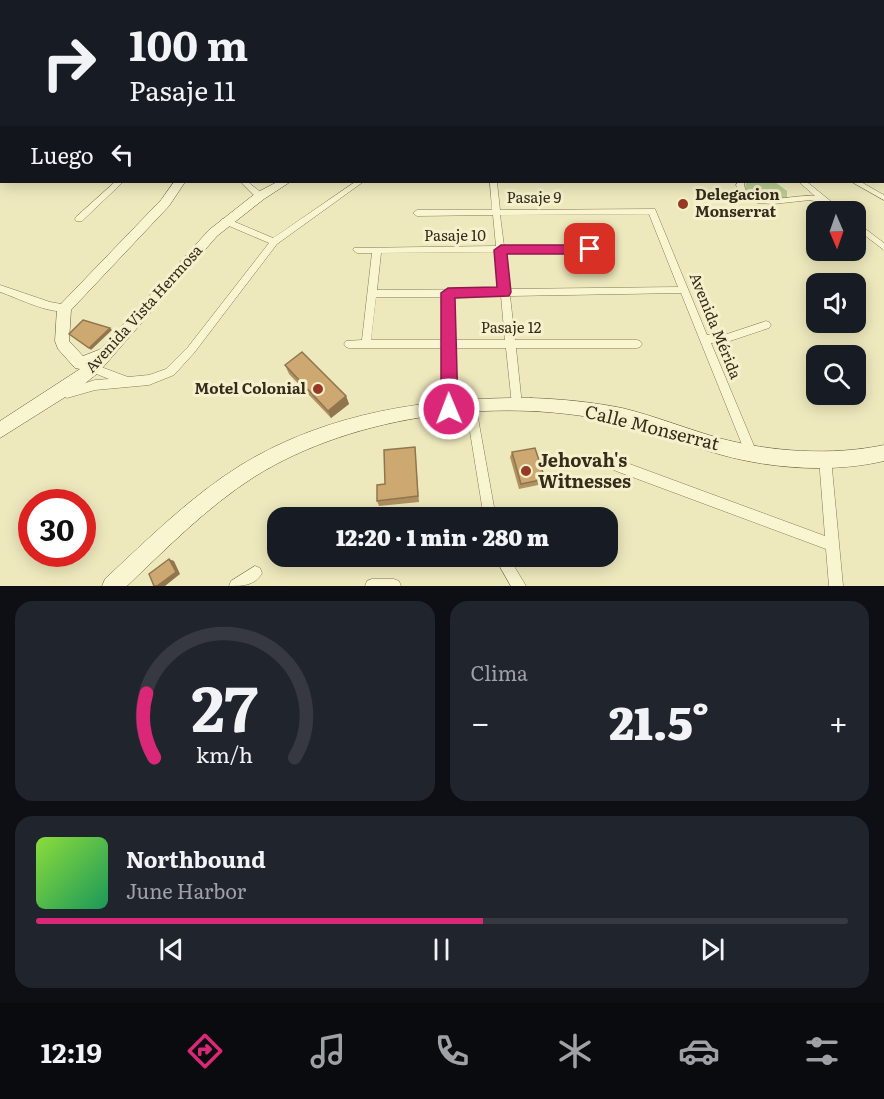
<!DOCTYPE html>
<html lang="es">
<head>
<meta charset="utf-8">
<style>
	body { margin:0; font-family:Literata,serif; background:#20242c; color:#f1f3f6; height:100vh; display:flex; flex-direction:column; font-size:22px; white-space:nowrap }
	* { box-sizing:border-box; margin:0 }
	p { font-size:20px; color:#9ea1a6 }
	.icon { flex:none; width:33px; height:33px; fill:none; stroke:currentColor; stroke-width:2; stroke-linecap:round; stroke-linejoin:round }
	.map { position:relative; height:586px; overflow:hidden }
	.panel { display:flex; flex-direction:column; gap:15px; padding:15px; background:#0d0f14; flex:1 }
	.panel>* { flex:none }
	.top-card { position:absolute; left:0px; top:0px; width:885px; height:183px; box-shadow:0 3px 15px #0003; background:#171b24; color:#f1f3f6; overflow:hidden }
	.needle { width:39px; rotate:178deg }
	.fabs { position:absolute; left:806px; top:201px; display:grid; gap:12px }
	.fabs a { display:grid; place-items:center; width:60px; height:60px; border-radius:12px; background:#171b24; box-shadow:0 3px 15px #0003; font-size:30px }
	.speed { position:absolute; left:18px; top:489px; display:flex; gap:12px; font-size:30px; font-weight:700; text-align:center }
	.speed>* { display:grid; place-content:center; width:78px; height:78px; border-radius:50%; background:#171b24; box-shadow:0 3px 15px #0003; line-height:1 }
	.speed .limit { border:9px solid #d22; background:#fff; color:#111 }
	.pin { position:absolute; display:grid; place-items:center; width:51px; height:51px; color:#fff; margin:-26px; border-radius:12px; box-shadow:0 3px 9px #0006 }
	.me { position:absolute; width:66px; margin:-33px; rotate:359deg; stroke-linejoin:round; filter:drop-shadow(0 0 4px #0008) }
	.turn { display:flex; align-items:center; gap:21px; height:126px; padding:0 30px; font-size:27px }
	.turn .icon { width:78px; height:78px; stroke-width:2.5 }
	.turn b { display:block; font-size:42px; line-height:51px }
	.then { display:flex; align-items:center; height:57px; padding:0 30px; background:#0003; gap:12px; font-size:22px }
	.big { font-size:45px; font-weight:800; line-height:1.1 }
	.panel .card { flex:1; display:flex; flex-direction:column; justify-content:center; gap:9px; min-width:0; padding:0 21px; border-radius:18px; background:#20242c }
	.panel .dial { align-items:center; gap:0 }
	.dial svg { height:156px; overflow:visible; fill:none; stroke:#363941; stroke-width:7; stroke-linecap:round; text-anchor:middle }
	.dial text { fill:#f1f3f6; stroke:none }
	.song { display:flex; align-items:center; gap:18px }
	.cover { width:72px; height:72px; border-radius:9px; background:linear-gradient(135deg,hsl(90 70% 55%),hsl(150 70% 35%)) }
	.played { height:6px; border-radius:3px; background:linear-gradient(90deg,#db2777 55%,#363941 55%) }
	.keys { display:flex; justify-content:space-around; direction:ltr }
	.heat { display:flex; justify-content:space-between; align-items:center; font-size:33px; direction:ltr }
	.panel .tiles { flex:1; display:grid; gap:15px; grid-template-columns:1fr 1fr }
	.card:last-child { grid-column:span 2 }
	.trip { position:absolute; left:267px; top:507px; width:351px; height:60px; border-radius:18px; background:#171b24; box-shadow:0 3px 15px #0003; font-weight:800; line-height:60px; text-align:center }
	.dock { display:flex; height:96px; justify-content:space-around; align-items:center; background:#090b0e; color:#9ea1a6 }
	.dock .icon { width:42px; height:42px }
	.dock .on { color:#db2777 }
	.dock b { font-size:27px; color:#f1f3f6 }
	.map>svg:first-child { display:block }
	.green { fill:#bacc91 }
	.lines { fill:none; stroke-linecap:round; stroke-linejoin:round }
	.street-casing { stroke:#867856; stroke-width:1 }
	.secondary-casing { stroke:#675939; stroke-width:1 }
	.street { fill:#f9f5d0; fill-rule:evenodd }
	.secondary { fill:#f9f5d0; fill-rule:evenodd }
	.wall { fill:#b09161 }
	.shaded-wall { fill:#90764f }
	.building { fill:#cda971; stroke:#90764f; stroke-width:1.5 }
	.route { fill:#db2777; stroke:#8e194d; stroke-width:1.5 }
	.poi-dot { fill:#963925; stroke:#f6f1cc; stroke-width:2 }
	.labels { text-anchor:middle; stroke-width:6; stroke-linejoin:round; paint-order:stroke }
	.poi-label { font-size:15px; font-weight:bold; fill:#352c1b; stroke:#f6f1cc; text-anchor:start }
	.street-label { font-size:15px; fill:#352c1b; stroke:#f6f1cc }
	.near-street-label { font-size:18px; fill:#352c1b; stroke:#f6f1cc }
	.near-poi-label { font-size:18px; font-weight:bold; fill:#352c1b; stroke:#f6f1cc; text-anchor:start }
</style>
</head>
<body>
<div class="map">
<svg width="884" height="586" viewBox="0 0 884 586">
	<rect width="100%" height="100%" fill="#eee9bd"/>
	<path class="green" d="M 752,182 L 775,182 L 787,191 L 787,197 C 770,201 758,203 745,189 L 746,183 Z"/>
	<g class="lines">
		<defs>
			<path id="street" d="M 115,182 L 123,182 L 82,221 L 76,221 L 75,219 L 76,217 Z
				M 241,182 L 248,182 L 263,194 L 263,198 L 257,198 Z
				M 355,182 L 363,182 L 277,244 L 194,353 L 174,375 L 149,385 L 95,390 L 67,398 L 63,396 L 62,393 L 63,390 L 95,380 L 109,379 L 89,371 L 88,368 L 89,365 L 93,364 L 128,377 L 149,375 L 166,369 L 188,347 L 269,243 L 222,223 L 221,221 L 222,219 L 228,219 L 273,238 Z
				M 490,182 L 497,182 L 500,210 L 655,209 L 707,335 L 727,334 L 766,321 L 769,322 L 771,325 L 769,328 L 727,342 L 711,343 L 757,453 L 755,457 L 751,459 L 747,457 L 681,293 L 510,296 L 515,340 L 637,340 L 640,341 L 642,344 L 640,347 L 637,348 L 516,348 L 522,405 L 521,408 L 517,410 L 513,408 L 512,405 L 506,348 L 453,348 L 454,409 L 453,413 L 449,414 L 445,413 L 444,409 L 444,348 L 349,348 L 346,347 L 344,344 L 346,341 L 362,340 L 372,253 L 357,253 L 353,250 L 354,248 L 496,246 L 493,215 L 417,216 L 413,213 L 417,210 L 492,210 ZM 649,214 L 678,287 L 509,289 L 505,252 L 590,252 L 594,249 L 590,246 L 504,246 L 500,215 ZM 496,252 L 500,289 L 377,290 L 381,253 ZM 453,296 L 501,296 L 505,340 L 453,340 ZM 376,297 L 444,297 L 444,340 L 371,340 Z
				M 738,182 L 744,182 C 743,211 798,193 815,196 L 799,182 L 807,182 L 844,212 L 834,212 L 825,204 L 810,200 L 773,204 L 758,203 L 748,200 L 740,195 L 736,185 Z
				M 852,182 L 861,182 L 884,195 L 884,200 Z
				M 855,221 L 884,243 L 884,250 L 855,228 Z
				M 0,285 L 50,302 L 67,305 L 69,308 L 67,311 C 48,314 18,298 0,292 Z
				M 471,402 L 475,404 L 476,407 L 496,518 L 484,518 L 466,407 L 467,404 Z
				M 825,452 L 829,454 L 831,458 L 843,586 L 829,586 L 826,549 L 616,471 L 612,469 L 610,465 L 612,461 L 616,459 L 825,536 L 819,458 L 821,454 Z
				M 494,556 L 508,556 L 526,586 L 511,586 Z
				M 255,566 L 260,568 L 262,573 C 255,586 242,586 229,586 L 231,581 Z
				M 372,579 L 394,579 L 399,581 L 401,586 L 365,586 L 367,581 Z"/>
			<path id="secondary" d="M 174,182 L 185,182 L 169,206 L 71,310 L 69,341 L 83,356 L 101,349 L 209,230 L 256,193 L 277,182 L 290,182 L 264,199 L 217,236 L 98,373 L 78,389 L 0,438 L 0,421 L 80,369 L 75,368 L 58,349 L 55,341 L 57,308 L 161,200 Z
				M 531,398 C 561,399 592,402 622,408 C 655,416 687,429 719,438 C 771,452 832,456 884,445 L 884,461 C 833,473 773,469 722,455 C 689,446 656,432 623,424 C 506,395 356,413 254,477 C 207,507 167,548 127,586 L 102,586 L 105,579 C 148,539 191,496 241,465 C 328,412 430,397 531,398 Z"/>
		</defs>
		<use href="#street" class="street-casing"/>
		<use href="#secondary" class="secondary-casing"/>
		<use href="#street" class="street"/>
		<use href="#secondary" class="secondary"/>
	</g>
	<path class="wall" d="M 285,365 L 346,396 L 349,404 L 331,418 L 289,374 Z
		M 415,447 L 419,502 L 379,506 L 377,501 L 385,484 Z
		M 512,452 L 545,479 L 543,484 L 519,489 L 510,457 Z"/>
	<path class="shaded-wall" d="M 0,150 L 2,150 L 2,158 L 0,158 Z
		M 110,328 L 112,330 L 91,350 L 89,348 Z
		M 346,396 L 349,404 L 331,418 L 328,411 Z
		M 169,559 L 174,561 L 180,574 L 165,586 L 157,586 Z"/>
	<path class="building" d="M 0,100 L 2,100 L 2,150 L 0,150 Z
		M 83,320 L 110,328 L 89,348 L 69,334 Z
		M 302,352 L 346,396 L 328,411 L 285,365 Z
		M 415,447 L 418,496 L 377,501 L 377,485 L 385,484 L 384,450 Z
		M 535,448 L 545,479 L 521,484 L 512,452 Z
		M 169,559 L 176,572 L 157,586 L 154,586 L 149,574 Z"/>
	<linearGradient id="sky" x2="0" y2="1"><stop stop-color="#8bb8d6"/><stop offset="0.53" stop-color="#f7f5e1"/><stop offset="1" stop-color="#f7f5e1" stop-opacity="0"/></linearGradient>
	<rect width="884" height="176" fill="url(#sky)"/>
	<path class="route" d="M 501,245 L 590,245 L 596,249 L 590,254 L 507,254 L 511,292 L 509,296 L 455,298 L 458,409 L 455,414 L 449,416 L 444,414 L 441,409 L 441,293 L 448,288 L 497,287 L 494,250 Z"/>
	<g class="poi-dot">
		<circle cx="683" cy="204" r="6"/>
		<circle cx="318" cy="389" r="6"/>
		<circle cx="526" cy="471" r="6"/>
	</g>
	<g class="labels">
		<g class="poi-label">
			<text x="695" y="200">Delegacion<tspan x="695" dy="17">Monserrat</tspan></text>
			<text x="306" y="394" text-anchor="end">Motel Colonial</text>
		</g>
		<g class="street-label">
			<text x="534" y="203">Pasaje 9</text>
			<text x="455" y="241">Pasaje 10</text>
			<text transform="translate(144 309) rotate(-48)" y="5">Avenida Vista Hermosa</text>
			<text transform="translate(715 326) rotate(68)" y="5">Avenida Mérida</text>
			<text x="511" y="333">Pasaje 12</text>
		</g>
		<g class="near-street-label">
			<text transform="translate(652 428) rotate(14)" y="6">Calle Monserrat</text>
		</g>
		<g class="near-poi-label">
			<text x="538" y="467">Jehovah's<tspan x="538" dy="21">Witnesses</tspan></text>
		</g>
	</g>
</svg>
<div class="fabs">
<a><svg class="needle" viewBox="-14 -14 28 28"><path d="M0-13l5 13h-10z" fill="#e53935"/><path d="M0 13l5-13h-10z" fill="#9ea1a6"/></svg></a>
<a><svg class="icon" aria-label="sound" viewBox="0 0 24 24"><path d="M4 9h4l5-4v14l-5-4H4zM17 9q2 3 0 6"/></svg></a>
<a><svg class="icon" aria-label="search" viewBox="0 0 24 24"><circle cx="10" cy="10" r="6"/><path d="M15 15l6 6"/></svg></a>
</div>
<div class="speed"><div class="limit">30</div></div>
<div class="pin" style="left:590px;top:249px;background:#d93025"><svg class="icon" aria-label="arrive" viewBox="0 0 24 24"><path d="M6 21V4h12l-3 4 3 4H6"/></svg></div>
<svg class="me" style="left:449px;top:409px" viewBox="-20 -20 40 40"><circle r="17" fill="#db2777" stroke="#fff" stroke-width="3"/><path d="M0-11L8 9 0 5-8 9z" fill="#fff"/></svg>
<div class="trip">12:20 · 1 min · 280 m</div>
<div class="top-card">
<div class="turn"><svg class="icon" aria-label="right" viewBox="0 0 24 24"><path d="M7 20v-9h11M14 6l5 5-5 5"/></svg><div><b>100 m</b>Pasaje 11</div></div>
<div class="then">Luego<svg class="icon" aria-label="left" viewBox="0 0 24 24"><path d="M17 20v-9H6M10 6l-5 5 5 5"/></svg></div>
</div>
</div>
<section class="panel">
<div class="tiles">
<div class="card dial"><svg viewBox="0 0 100 80">
<path d="M14 69A42 42 0 1 1 86 69"/>
<path d="M14 69A42 42 0 0 1 10 36" stroke="#db2777"/>
<text x="50" y="56" font-size="32" font-weight="700">27</text>
<text x="50" y="72" font-size="11">km/h</text>
</svg></div>
<div class="card"><p>Clima</p>
<div class="heat"><a>−</a><b class="big">21.5°</b><a>+</a></div>
</div>
<div class="card">
<div class="song"><i class="cover"></i><div><b>Northbound</b><p>June Harbor</p></div></div>
<div class="played"></div>
<div class="keys"><svg class="icon" aria-label="previous" viewBox="0 0 24 24"><path d="M18 5L8 12l10 7zM5 5v14"/></svg><svg class="icon" aria-label="pause" viewBox="0 0 24 24"><path d="M8 5v14M16 5v14"/></svg><svg class="icon" aria-label="next" viewBox="0 0 24 24"><path d="M6 5l10 7-10 7zM19 5v14"/></svg></div>
</div>
</div>
</section>
<nav class="dock">
<b>12:19</b>
<svg class="icon on" aria-label="directions" viewBox="0 0 24 24"><path d="M12 3l9 9-9 9-9-9zM9 14v-3h6M13 9l2 2-2 2"/></svg>
<svg class="icon" aria-label="music" viewBox="0 0 24 24"><path d="M9 18V5l10-2v13"/><circle cx="6" cy="18" r="3"/><circle cx="16" cy="16" r="3"/></svg>
<svg class="icon" aria-label="phone" viewBox="0 0 24 24"><path d="M5 4h4l2 5-3 2q2 4 5 5l2-3 5 2v4C11 20 4 13 5 4z"/></svg>
<svg class="icon" aria-label="climate" viewBox="0 0 24 24"><path d="M12 3v18M4 7l16 10M4 17L20 7"/></svg>
<svg class="icon" aria-label="car" viewBox="0 0 24 24"><path d="M5 17H2v-5l4-1 3-4h7l3 4 3 1v5h-3M9 17h6M6 11h13"/><circle cx="7" cy="17" r="2"/><circle cx="17" cy="17" r="2"/></svg>
<svg class="icon" aria-label="filters" viewBox="0 0 24 24"><path d="M4 7h16M4 17h16"/><circle cx="9" cy="7" r="2"/><circle cx="15" cy="17" r="2"/></svg>
</nav>
</body>
</html>
